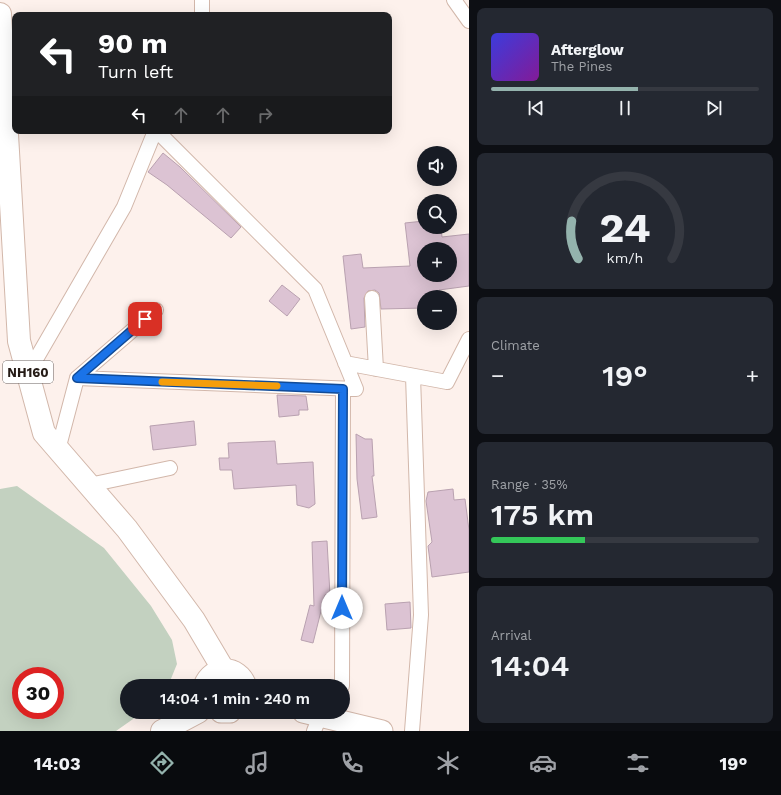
<!DOCTYPE html>
<html lang="en">
<head>
<meta charset="utf-8">
<style>
	body { margin:0; font-family:"Work Sans",sans-serif; background:#242831; color:#f1f3f6; height:100vh; display:flex; flex-direction:column; font-size:15px; white-space:nowrap }
	* { box-sizing:border-box; margin:0 }
	p { font-size:13px; color:#9ea1a6 }
	.icon { flex:none; width:22px; height:22px; fill:none; stroke:currentColor; stroke-width:2; stroke-linecap:round; stroke-linejoin:round }
	.map { position:relative; flex:1; overflow:hidden }
	.panel { display:flex; flex-direction:column; gap:8px; padding:8px; background:#0d0f14; width:312px }
	.panel>* { flex:none }
	.banner { position:absolute; left:12px; top:12px; width:380px; height:122px; border-radius:8px; box-shadow:0 4px 16px #0002; background:#202124; color:#fff; overflow:hidden }
	.tools { position:absolute; left:417px; top:146px; display:grid; gap:8px }
	.tools a { display:grid; place-items:center; width:40px; height:40px; border-radius:50%; background:#171b24; box-shadow:0 4px 16px #0002; font-size:20px }
	.speed { position:absolute; left:12px; top:667px; display:flex; gap:8px; font-size:20px; font-weight:700; text-align:center }
	.speed>* { display:grid; place-content:center; width:52px; height:52px; border-radius:50%; background:#171b24; box-shadow:0 4px 16px #0002; line-height:1 }
	.speed .limit { border:6px solid #d22; background:#fff; color:#111 }
	.pin { position:absolute; display:grid; place-items:center; width:34px; height:34px; color:#fff; margin:-17px; border-radius:8px; box-shadow:0 2px 6px #0006 }
	.me { position:absolute; width:44px; margin:-22px; rotate:0deg; stroke-linejoin:round; filter:drop-shadow(0 0 3px #0008) }
	.turn { display:flex; align-items:center; gap:14px; height:84px; padding:0 20px; font-size:18px }
	.turn .icon { width:52px; height:52px; stroke-width:2.5 }
	.turn b { display:block; font-size:28px; line-height:34px }
	.lanes { display:flex; align-items:center; height:38px; padding:0 20px; background:#0003; justify-content:center; gap:20px; direction:ltr }
	.lanes .off { opacity:.35 }
	.big { font-size:30px; font-weight:600; line-height:1.1 }
	.panel .card { flex:1; display:flex; flex-direction:column; justify-content:center; gap:6px; min-width:0; padding:0 14px; border-radius:8px; background:#242831 }
	.panel .dial { align-items:center; gap:0 }
	.dial svg { height:104px; overflow:visible; fill:none; stroke:#363941; stroke-width:7; stroke-linecap:round; text-anchor:middle }
	.dial text { fill:#f1f3f6; stroke:none }
	.song { display:flex; align-items:center; gap:12px }
	.cover { width:48px; height:48px; border-radius:6px; background:linear-gradient(135deg,hsl(240 70% 55%),hsl(290 70% 35%)) }
	.played { height:4px; border-radius:2px; background:linear-gradient(90deg,#94b3ad 55%,#363941 55%) }
	.keys { display:flex; justify-content:space-around; direction:ltr }
	.heat { display:flex; justify-content:space-between; align-items:center; font-size:22px; direction:ltr }
	.charge { height:6px; border-radius:3px; background:linear-gradient(90deg,#34c759 35%,#363941 0) }
	.trip { position:absolute; left:120px; top:679px; width:230px; height:40px; border-radius:20px; background:#171b24; box-shadow:0 4px 16px #0002; font-weight:600; line-height:40px; text-align:center }
	.tabs { display:flex; height:64px; justify-content:space-around; align-items:center; background:#090b0e; color:#9ea1a6 }
	.tabs .icon { width:28px; height:28px }
	.tabs .current { color:#94b3ad }
	.tabs b { font-size:18px; color:#f1f3f6 }
	main { display:flex; flex:1; min-height:0 }
	.map>svg:first-child { display:block }
	.green { fill:#c3d1c0; fill-rule:evenodd }
	.building { fill:#dcc3d3; stroke:#b9a1b0; fill-rule:evenodd }
	.lines { fill:none; stroke-linecap:round; stroke-linejoin:round }
	.minor-casing { stroke:#d2b7aa; stroke-width:16 }
	.primary-casing { stroke:#d2b7aa; stroke-width:23 }
	.trunk-casing { stroke:#d2b7aa; stroke-width:24 }
	.minor { stroke:#fff; stroke-width:14 }
	.primary { stroke:#fff; stroke-width:21 }
	.trunk { stroke:#fff; stroke-width:22 }
	.route-casing { stroke:#114b97; stroke-width:10 }
	.route { stroke:#1a73e8; stroke-width:7 }
	.slow { stroke:#f59e0b; stroke-width:7 }
	.labels { text-anchor:middle; stroke-width:3; stroke-linejoin:round; paint-order:stroke }
	.shield { fill:#fff; stroke:#665f5c; stroke-width:1 }
	.shield-label { font-size:13px; font-weight:bold; fill:#251b16 }
</style>
</head>
<body>
<main>
<div class="map">
<svg width="469" height="731" viewBox="0 0 469 731">
	<rect width="100%" height="100%" fill="#fdf1ec"/>
	<path class="green" d="M 17,486 L 104,548 L 151,606 L 172,640 L 177,664 L 168,686 L 127,686 L 127,712 L 143,712 L 116,731 L 0,731 L 0,489 ZM 21,676 L 55,676 L 55,710 L 21,710 Z"/>
	<path class="building" d="M 163,153 L 180,167 L 241,227 L 231,238 L 167,185 L 148,172 Z
		M 424,221 L 424,227 L 441,227 L 442,237 L 469,234 L 469,286 L 439,290 L 440,297 L 424,297 L 424,308 L 381,309 L 379,293 L 375,290 L 368,291 L 364,298 L 365,327 L 351,329 L 343,256 L 361,254 L 363,268 L 410,266 L 405,223 ZM 424,249 L 450,249 L 450,275 L 424,275 Z
		M 282,285 L 300,299 L 287,316 L 269,301 Z
		M 277,395 L 306,396 L 308,410 L 299,410 L 299,415 L 279,417 Z
		M 194,421 L 196,445 L 153,450 L 150,426 Z
		M 356,434 L 365,439 L 372,439 L 374,476 L 372,476 L 377,517 L 362,519 L 357,479 Z
		M 275,441 L 277,464 L 313,462 L 315,504 L 309,508 L 297,505 L 296,485 L 234,489 L 232,470 L 220,470 L 219,458 L 229,458 L 228,443 Z
		M 453,489 L 454,500 L 465,499 L 469,530 L 469,572 L 432,577 L 428,546 L 432,542 L 426,501 L 428,492 Z
		M 327,541 L 330,595 L 325,595 L 313,643 L 301,640 L 310,605 L 314,606 L 312,542 Z
		M 410,602 L 411,628 L 387,630 L 385,604 Z"/>
	<g class="lines">
		<defs>
			<path id="minor" d="M 454,0 L 469,21
				M 202,15 L 202,0
				M 372,298 L 376,369
				M 345,363 L 447,382 L 469,339
				M 28,373 L 124,207 L 155,131
				M 77,378 L 356,389 L 315,289 L 157,131
				M 58,450 L 77,378 L 156,310
				M 89,485 L 170,468
				M 342,686 L 343,389
				M 314,731 L 320,716
				M 412,731 L 421,615 L 413,376"/>
			<path id="primary" d="M 204,686 C 212,665 238,664 246,686
				M 221,712 L 230,712
				M 303,712 L 382,731"/>
			<path id="trunk" d="M 0,14 L 19,341 L 44,433 L 127,529 L 194,620 L 223,669
				M 162,731 L 198,712"/>
		</defs>
		<use href="#minor" class="minor-casing"/>
		<use href="#primary" class="primary-casing"/>
		<use href="#trunk" class="trunk-casing"/>
		<use href="#minor" class="minor"/>
		<use href="#primary" class="primary"/>
		<use href="#trunk" class="trunk"/>
	</g>
	<g class="lines">
		<defs>
			<path id="route" d="M 145,319 L 77,378 L 343,389 L 342,608"/>
		</defs>
		<use href="#route" class="route-casing"/>
		<use href="#route" class="route"/>
		<path class="slow" d="M 162,382 L 277,386"/>
	</g>
	<g class="labels">
		<rect class="shield" x="3" y="361" width="50" height="22" rx="3"/>
		<g class="shield-label">
			<text x="28" y="377">NH160</text>
		</g>
	</g>
</svg>
<div class="tools">
<a><svg class="icon" aria-label="sound" viewBox="0 0 24 24"><path d="M4 9h4l5-4v14l-5-4H4zM17 9q2 3 0 6"/></svg></a>
<a><svg class="icon" aria-label="search" viewBox="0 0 24 24"><circle cx="10" cy="10" r="6"/><path d="M15 15l6 6"/></svg></a>
<a>+</a>
<a>−</a>
</div>
<div class="speed"><div class="limit">30</div></div>
<div class="pin" style="left:145px;top:319px;background:#d93025"><svg class="icon" aria-label="arrive" viewBox="0 0 24 24"><path d="M6 21V4h12l-3 4 3 4H6"/></svg></div>
<svg class="me" style="left:342px;top:608px" viewBox="-20 -20 40 40"><circle r="19" fill="#fff"/><path d="M0-13L10 11 0 6-10 11z" fill="#1a73e8"/></svg>
<div class="trip">14:04 · 1 min · 240 m</div>
<div class="banner">
<div class="turn"><svg class="icon" aria-label="left" viewBox="0 0 24 24"><path d="M17 20v-9H6M10 6l-5 5 5 5"/></svg><div><b>90 m</b>Turn left</div></div>
<div class="lanes"><svg class="icon" aria-label="left" viewBox="0 0 24 24"><path d="M17 20v-9H6M10 6l-5 5 5 5"/></svg><svg class="icon off" aria-label="ahead" viewBox="0 0 24 24"><path d="M12 20V5M6 11l6-6 6 6"/></svg><svg class="icon off" aria-label="ahead" viewBox="0 0 24 24"><path d="M12 20V5M6 11l6-6 6 6"/></svg><svg class="icon off" aria-label="right" viewBox="0 0 24 24"><path d="M7 20v-9h11M14 6l5 5-5 5"/></svg></div>
</div>
</div>
<section class="panel">
<div class="card">
<div class="song"><i class="cover"></i><div><b>Afterglow</b><p>The Pines</p></div></div>
<div class="played"></div>
<div class="keys"><svg class="icon" aria-label="previous" viewBox="0 0 24 24"><path d="M18 5L8 12l10 7zM5 5v14"/></svg><svg class="icon" aria-label="pause" viewBox="0 0 24 24"><path d="M8 5v14M16 5v14"/></svg><svg class="icon" aria-label="next" viewBox="0 0 24 24"><path d="M6 5l10 7-10 7zM19 5v14"/></svg></div>
</div>
<div class="card dial"><svg viewBox="0 0 100 80">
<path d="M14 69A42 42 0 1 1 86 69"/>
<path d="M14 69A42 42 0 0 1 9 40" stroke="#94b3ad"/>
<text x="50" y="56" font-size="32" font-weight="700">24</text>
<text x="50" y="72" font-size="11">km/h</text>
</svg></div>
<div class="card"><p>Climate</p>
<div class="heat"><a>−</a><b class="big">19°</b><a>+</a></div>
</div>
<div class="card"><p>Range · 35%</p><b class="big">175 km</b><div class="charge"></div></div>
<div class="card"><p>Arrival</p><b class="big">14:04</b></div>
</section>
</main>
<nav class="tabs">
<b>14:03</b>
<svg class="icon current" aria-label="directions" viewBox="0 0 24 24"><path d="M12 3l9 9-9 9-9-9zM9 14v-3h6M13 9l2 2-2 2"/></svg>
<svg class="icon" aria-label="music" viewBox="0 0 24 24"><path d="M9 18V5l10-2v13"/><circle cx="6" cy="18" r="3"/><circle cx="16" cy="16" r="3"/></svg>
<svg class="icon" aria-label="phone" viewBox="0 0 24 24"><path d="M5 4h4l2 5-3 2q2 4 5 5l2-3 5 2v4C11 20 4 13 5 4z"/></svg>
<svg class="icon" aria-label="climate" viewBox="0 0 24 24"><path d="M12 3v18M4 7l16 10M4 17L20 7"/></svg>
<svg class="icon" aria-label="car" viewBox="0 0 24 24"><path d="M5 17H2v-5l4-1 3-4h7l3 4 3 1v5h-3M9 17h6M6 11h13"/><circle cx="7" cy="17" r="2"/><circle cx="17" cy="17" r="2"/></svg>
<svg class="icon" aria-label="filters" viewBox="0 0 24 24"><path d="M4 7h16M4 17h16"/><circle cx="9" cy="7" r="2"/><circle cx="15" cy="17" r="2"/></svg>
<b>19°</b>
</nav>
</body>
</html>
